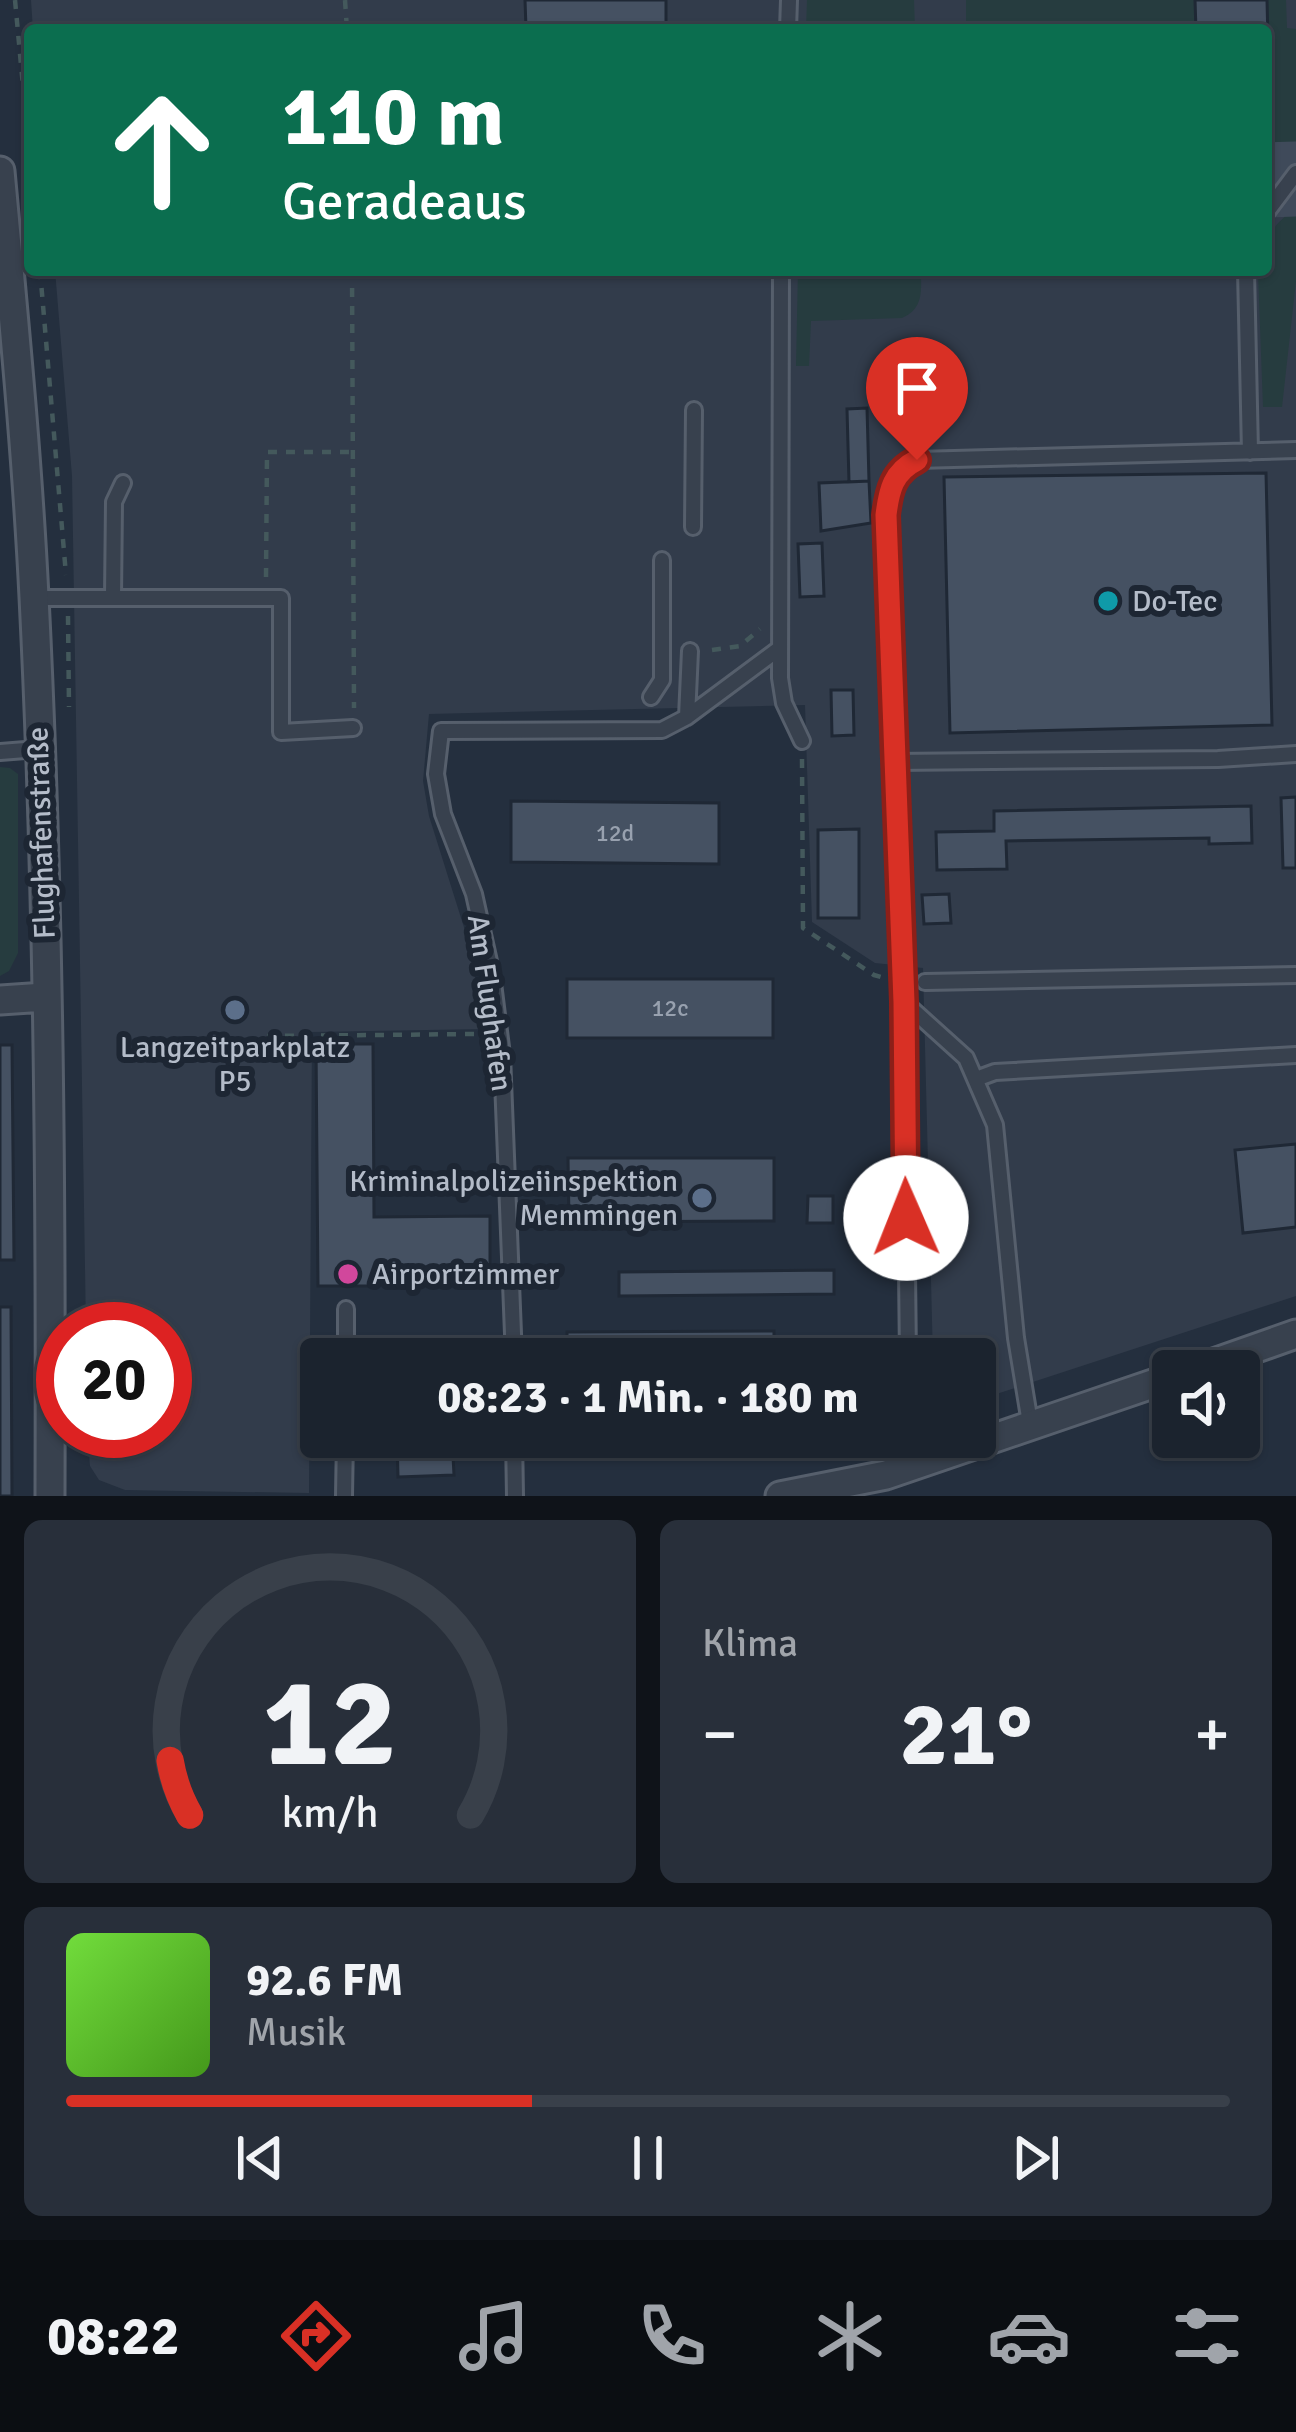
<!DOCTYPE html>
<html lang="de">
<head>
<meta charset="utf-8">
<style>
	body { margin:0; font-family:Signika,sans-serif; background:#282f3a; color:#f1f3f6; height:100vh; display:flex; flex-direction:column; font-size:45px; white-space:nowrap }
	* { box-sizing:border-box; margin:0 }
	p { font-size:39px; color:#a0a4aa }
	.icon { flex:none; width:66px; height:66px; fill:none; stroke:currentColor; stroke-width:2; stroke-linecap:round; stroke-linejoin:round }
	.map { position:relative; height:1496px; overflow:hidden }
	.drawer { display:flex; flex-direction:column; gap:24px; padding:24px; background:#0f1319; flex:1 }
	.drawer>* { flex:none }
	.banner { position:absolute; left:24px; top:24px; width:1248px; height:252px; border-radius:12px; box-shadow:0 3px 9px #0004,0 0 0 3px #39404a; background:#0b6e4f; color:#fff; overflow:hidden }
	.buttons { position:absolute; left:1152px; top:1350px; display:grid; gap:24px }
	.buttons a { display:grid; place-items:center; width:108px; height:108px; border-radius:12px; background:#1b232e; box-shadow:0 3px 9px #0004,0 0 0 3px #39404a; font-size:60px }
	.speed { position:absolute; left:36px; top:1302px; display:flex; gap:24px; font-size:60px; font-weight:700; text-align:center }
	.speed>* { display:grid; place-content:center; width:156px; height:156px; border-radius:50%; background:#1b232e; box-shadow:0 3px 9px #0004,0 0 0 3px #39404a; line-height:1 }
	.speed .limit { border:18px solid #d22; background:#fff; color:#111 }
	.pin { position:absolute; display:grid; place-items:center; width:102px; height:102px; color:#fff; margin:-123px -51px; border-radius:50% 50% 50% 0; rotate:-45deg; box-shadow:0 0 12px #0007 }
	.pin .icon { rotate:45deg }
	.me { position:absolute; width:132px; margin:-66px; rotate:359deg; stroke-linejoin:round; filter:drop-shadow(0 0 9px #0008) }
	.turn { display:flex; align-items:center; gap:42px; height:252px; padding:0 60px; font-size:54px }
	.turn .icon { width:156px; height:156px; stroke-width:2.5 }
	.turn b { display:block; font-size:84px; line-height:102px }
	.big { font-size:90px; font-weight:700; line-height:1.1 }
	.drawer .card { flex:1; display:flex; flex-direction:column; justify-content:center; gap:18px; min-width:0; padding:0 42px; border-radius:18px; background:#282f3a }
	.drawer .dial { align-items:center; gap:0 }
	.dial svg { height:312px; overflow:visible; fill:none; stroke:#39404a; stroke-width:7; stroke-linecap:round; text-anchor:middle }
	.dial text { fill:#f1f3f6; stroke:none }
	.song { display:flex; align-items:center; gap:36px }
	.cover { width:144px; height:144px; border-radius:18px; background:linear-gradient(135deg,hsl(100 70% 55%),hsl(100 70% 35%)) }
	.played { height:12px; border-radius:6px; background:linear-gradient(90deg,#d93025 40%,#39404a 40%) }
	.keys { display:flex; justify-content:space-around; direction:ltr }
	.heat { display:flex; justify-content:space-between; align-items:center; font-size:66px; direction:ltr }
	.drawer .tiles { flex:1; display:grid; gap:24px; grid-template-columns:1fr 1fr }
	.card:last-child { grid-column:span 2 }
	.trip { position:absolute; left:300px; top:1338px; width:696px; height:120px; border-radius:12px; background:#1b232e; box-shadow:0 3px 9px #0004,0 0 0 3px #39404a; font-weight:700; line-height:120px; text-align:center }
	.menu { display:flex; height:192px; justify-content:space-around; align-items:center; background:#0b0e12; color:#a0a4aa }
	.menu .icon { width:84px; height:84px }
	.menu .selected { color:#d93025 }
	.menu b { font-size:54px; color:#f1f3f6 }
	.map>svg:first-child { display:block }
	.airport { fill:#323c4b }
	.green { fill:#263c3f }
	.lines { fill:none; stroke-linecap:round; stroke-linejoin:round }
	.taxiway { stroke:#3f4a5a; stroke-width:75 }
	.building { fill:#455162; stroke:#1f2835; stroke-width:3 }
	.lane-casing { stroke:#565f6c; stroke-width:20 }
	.street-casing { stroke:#565f6c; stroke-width:33 }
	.path { stroke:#44595c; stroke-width:4.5; stroke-dasharray:9 9; stroke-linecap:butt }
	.lane { stroke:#38414e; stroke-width:14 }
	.street { stroke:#38414e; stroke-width:27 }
	.route-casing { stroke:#8d1f18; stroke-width:30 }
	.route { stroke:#d93025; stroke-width:21 }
	.culture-dot { fill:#0f9aa8; stroke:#1d2633; stroke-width:4.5 }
	.service-dot { fill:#5c6f8a; stroke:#1d2633; stroke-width:4.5 }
	.hotel-dot { fill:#d1479c; stroke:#1d2633; stroke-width:4.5 }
	.labels { text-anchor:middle; stroke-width:12; stroke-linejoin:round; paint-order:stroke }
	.number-label { font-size:24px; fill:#98a1af }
	.poi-label { font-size:30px; fill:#b4bcc9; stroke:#1d2633; text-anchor:start }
	.street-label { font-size:30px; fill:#b4bcc9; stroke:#1d2633 }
</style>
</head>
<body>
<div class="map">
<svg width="1296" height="1496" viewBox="0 0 1296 1496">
	<rect width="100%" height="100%" fill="#242f3e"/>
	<path class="airport" d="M 31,0 L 1296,0 L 1296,1296 L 975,1401 L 975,1359 L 933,1359 L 923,968 L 875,963 L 812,922 L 805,705 L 429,714 L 423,781 L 429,816 L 467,937 L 485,1029 L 312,1032 L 309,1493 L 125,1490 L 99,1480 L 90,1466 L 87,1431 L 165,1431 L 165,1329 L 86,1329 L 72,476 L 55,270 L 1266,270 L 1266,30 L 33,30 Z"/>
	<path class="green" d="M 807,0 L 914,0 L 915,30 L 806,30 Z
		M 966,0 L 1286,0 L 1287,28 L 1296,29 L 1296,152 L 1285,163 L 1266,163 L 1266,30 L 966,30 Z
		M 1296,208 L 1296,281 L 1282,407 L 1263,407 L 1258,272 L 1266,270 C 1266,236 1268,229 1296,208 Z
		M 798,270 L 921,270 C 921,291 924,308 902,318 L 811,321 L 809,366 L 796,366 Z
		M 0,767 L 10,768 L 18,774 L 18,953 L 9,971 L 0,976 Z"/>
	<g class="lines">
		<path class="taxiway" d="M 1266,180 L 1296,179"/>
	</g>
	<path class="building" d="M 525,0 L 666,0 L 666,24 L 526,28 Z
		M 1195,0 L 1267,0 L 1269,81 L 1266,30 L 1196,30 Z
		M 867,408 L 869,481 L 849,482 L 847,409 Z
		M 1266,473 L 1272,725 L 950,733 L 944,477 Z
		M 869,481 L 871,523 L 821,531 L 819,483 Z
		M 822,543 L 824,596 L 800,597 L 798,544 Z
		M 831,690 L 853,690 L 854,735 L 832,736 Z
		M 1296,797 L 1296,868 L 1283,868 L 1281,798 Z
		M 511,801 L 719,803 L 719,864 L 511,862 Z
		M 1251,806 L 1252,843 L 1209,844 L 1209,838 L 1006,841 L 1007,869 L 937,870 L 936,832 L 994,831 L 994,811 Z
		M 859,829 L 859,918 L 818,918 L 818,830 Z
		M 949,894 L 951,923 L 924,924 L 922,895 Z
		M 567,979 L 773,979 L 773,1038 L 567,1038 Z
		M 316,1044 L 373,1044 L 374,1217 L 490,1216 L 490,1276 L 373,1277 L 373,1286 L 318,1286 Z
		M 0,1045 L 12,1045 L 14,1260 L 0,1260 Z
		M 1296,1144 L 1296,1227 L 1243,1233 L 1235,1150 Z
		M 568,1158 L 774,1158 L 774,1221 L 569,1222 Z
		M 808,1196 L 833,1196 L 833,1223 L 807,1223 Z
		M 834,1270 L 834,1294 L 619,1296 L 619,1272 Z
		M 0,1307 L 11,1307 L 12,1496 L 0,1496 Z
		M 774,1331 L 774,1359 L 567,1359 L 567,1332 Z
		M 397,1437 L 452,1437 L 454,1475 L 398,1477 Z"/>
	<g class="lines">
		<defs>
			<path id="lane" d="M 788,30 L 789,0
				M 1266,213 L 1296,173
				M 781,270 L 780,678 L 784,703 L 802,741
				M 1246,270 L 1250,452
				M 693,527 L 694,410
				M 113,597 L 114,502 L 123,483
				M 34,598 L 281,598 L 281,732 L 353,728
				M 651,697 L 662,680 L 662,560
				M 687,717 L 690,651
				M 0,752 L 38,749
				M 893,762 L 1218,759 L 1296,754
				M 925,982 L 1296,975
				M 904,1002 L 966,1058 L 995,1125 L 1016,1338 L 1031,1429
				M 976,1079 L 995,1072 L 1296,1055
				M 346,1359 L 346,1309
				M 514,1359 L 502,1055 L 492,975 L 474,894 L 443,814 L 436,774 L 441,731 L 662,730 L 687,717 L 780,648
				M 908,1359 L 904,1002 L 897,883 L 886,515 C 889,490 893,472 917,460 L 1296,450
				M 514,1437 L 515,1496
				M 894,1466 L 907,1437
				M 344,1496 L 345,1437"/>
			<path id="street" d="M 0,171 C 13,313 27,454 34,597 C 49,896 51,1197 50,1496
				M 0,1000 L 45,997
				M 1191,1371 L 1296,1334
				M 780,1496 L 886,1475 L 1173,1377"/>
		</defs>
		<use href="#lane" class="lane-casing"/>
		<use href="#street" class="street-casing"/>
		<path class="path" d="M 15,0 L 30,162
			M 345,0 L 347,30
			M 40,270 L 66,575
			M 352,270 L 354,708
			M 266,577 L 267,452 L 353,452
			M 68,616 L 69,707
			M 712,650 L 740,646 L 760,629
			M 802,759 L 803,928 L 874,975 L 884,978
			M 267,1036 L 477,1034"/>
		<use href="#lane" class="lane"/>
		<use href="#street" class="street"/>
	</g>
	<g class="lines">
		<defs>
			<path id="route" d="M 906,1218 L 904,1002 L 886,515 C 889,490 893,472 917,460"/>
		</defs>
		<use href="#route" class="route-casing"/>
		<use href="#route" class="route"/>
	</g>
	<circle class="culture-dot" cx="1108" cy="601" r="12"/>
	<g class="service-dot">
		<circle cx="235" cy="1010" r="12"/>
		<circle cx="702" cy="1198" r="12"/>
	</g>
	<circle class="hotel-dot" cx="348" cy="1274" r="12"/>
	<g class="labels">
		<g class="number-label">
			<text x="615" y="841">12d</text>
			<text x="670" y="1016">12c</text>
		</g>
		<g class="poi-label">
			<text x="1132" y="611">Do-Tec</text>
			<text x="235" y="1057" text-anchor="middle">Langzeitparkplatz<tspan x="235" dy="34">P5</tspan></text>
			<text x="678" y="1191" text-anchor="end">Kriminalpolizeiinspektion<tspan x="678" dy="34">Memmingen</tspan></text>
			<text x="372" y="1284">Airportzimmer</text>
		</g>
		<g class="street-label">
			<text transform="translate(41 833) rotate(-92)" y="10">Flughafenstraße</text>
			<text transform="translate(490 1003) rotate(82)" y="10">Am Flughafen</text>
		</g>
	</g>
</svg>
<div class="buttons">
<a><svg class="icon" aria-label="sound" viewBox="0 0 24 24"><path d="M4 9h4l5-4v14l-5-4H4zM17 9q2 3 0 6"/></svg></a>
</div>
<div class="speed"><div class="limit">20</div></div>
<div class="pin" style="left:917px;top:460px;background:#d93025"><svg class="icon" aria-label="arrive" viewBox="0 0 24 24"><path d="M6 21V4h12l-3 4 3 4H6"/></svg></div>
<svg class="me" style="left:906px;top:1218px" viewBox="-20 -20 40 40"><circle r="19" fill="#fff"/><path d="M0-13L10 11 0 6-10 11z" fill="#d93025"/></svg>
<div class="trip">08:23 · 1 Min. · 180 m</div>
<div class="banner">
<div class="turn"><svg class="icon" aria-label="ahead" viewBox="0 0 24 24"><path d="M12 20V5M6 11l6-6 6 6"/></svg><div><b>110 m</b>Geradeaus</div></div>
</div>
</div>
<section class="drawer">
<div class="tiles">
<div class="card dial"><svg viewBox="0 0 100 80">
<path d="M14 69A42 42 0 1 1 86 69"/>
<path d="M14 69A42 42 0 0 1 9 55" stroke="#d93025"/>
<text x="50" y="56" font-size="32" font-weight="700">12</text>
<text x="50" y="72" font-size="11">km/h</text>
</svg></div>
<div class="card"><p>Klima</p>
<div class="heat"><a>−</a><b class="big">21°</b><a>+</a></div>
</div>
<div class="card">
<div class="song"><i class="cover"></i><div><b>92.6 FM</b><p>Musik</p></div></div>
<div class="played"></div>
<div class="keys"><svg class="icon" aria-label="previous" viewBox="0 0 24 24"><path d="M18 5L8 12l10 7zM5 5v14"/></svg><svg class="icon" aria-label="pause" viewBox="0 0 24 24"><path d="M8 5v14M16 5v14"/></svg><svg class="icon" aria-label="next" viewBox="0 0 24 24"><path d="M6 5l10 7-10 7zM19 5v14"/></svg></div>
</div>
</div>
</section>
<nav class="menu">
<b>08:22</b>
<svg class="icon selected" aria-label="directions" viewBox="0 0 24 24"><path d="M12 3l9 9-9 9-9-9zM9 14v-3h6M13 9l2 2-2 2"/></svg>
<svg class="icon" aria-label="music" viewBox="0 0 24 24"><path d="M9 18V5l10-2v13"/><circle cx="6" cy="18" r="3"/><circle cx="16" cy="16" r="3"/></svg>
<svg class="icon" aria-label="phone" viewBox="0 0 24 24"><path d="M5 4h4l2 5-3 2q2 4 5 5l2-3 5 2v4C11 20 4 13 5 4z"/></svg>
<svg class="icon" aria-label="climate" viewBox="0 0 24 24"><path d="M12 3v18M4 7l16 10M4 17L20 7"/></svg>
<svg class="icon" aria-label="car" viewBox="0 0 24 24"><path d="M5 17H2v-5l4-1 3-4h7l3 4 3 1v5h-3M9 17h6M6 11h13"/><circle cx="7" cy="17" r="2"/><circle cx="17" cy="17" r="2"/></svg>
<svg class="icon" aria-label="filters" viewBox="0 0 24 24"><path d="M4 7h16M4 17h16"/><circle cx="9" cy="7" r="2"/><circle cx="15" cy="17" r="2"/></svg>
</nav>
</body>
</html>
